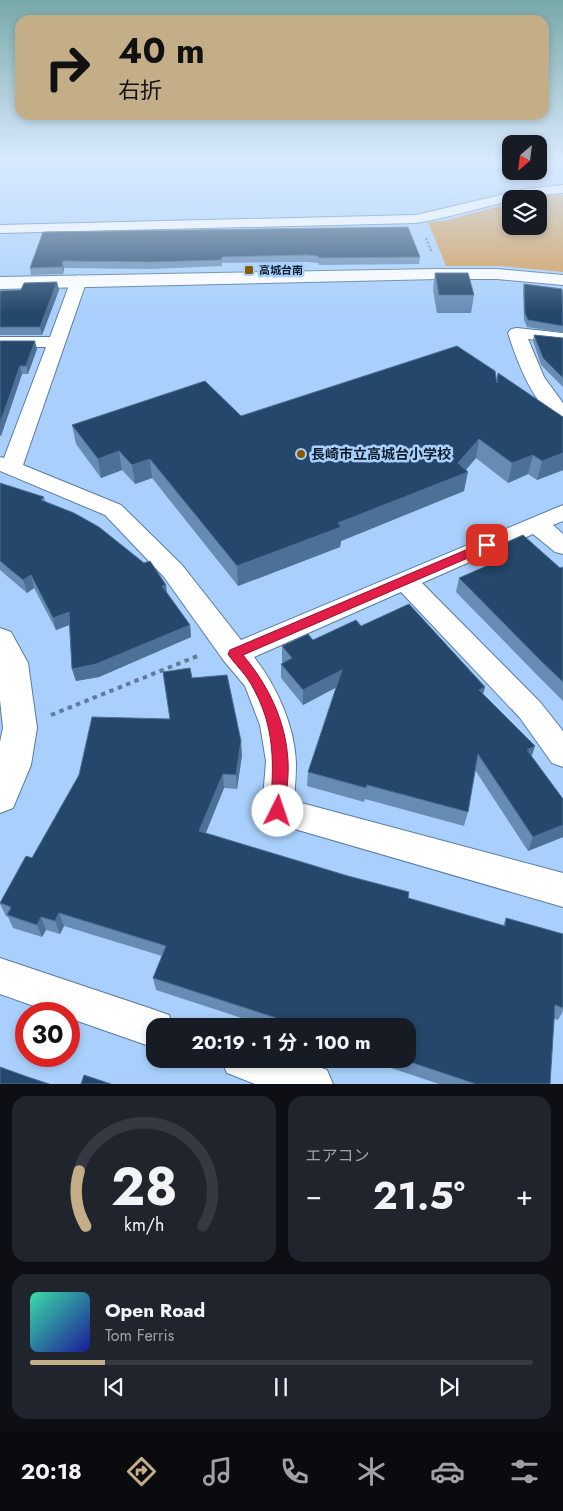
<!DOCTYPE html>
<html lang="ja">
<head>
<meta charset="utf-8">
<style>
	body { margin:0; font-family:Jost,"Noto Sans JP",sans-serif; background:#20242c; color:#f1f3f6; height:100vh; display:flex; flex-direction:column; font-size:19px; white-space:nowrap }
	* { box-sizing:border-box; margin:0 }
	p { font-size:16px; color:#9ea1a6 }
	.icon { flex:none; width:28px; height:28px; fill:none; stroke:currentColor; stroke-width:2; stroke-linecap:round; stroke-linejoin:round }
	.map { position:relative; height:1084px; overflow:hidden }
	.details { display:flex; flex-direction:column; gap:12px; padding:12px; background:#0d0f14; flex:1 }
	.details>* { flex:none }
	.banner { position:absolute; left:15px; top:15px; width:534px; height:105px; border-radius:15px; box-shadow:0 2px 8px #0003; background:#c3ae88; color:#111; overflow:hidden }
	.needle { width:32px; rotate:208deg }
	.tools { position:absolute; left:502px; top:135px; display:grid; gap:10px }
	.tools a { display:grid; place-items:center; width:45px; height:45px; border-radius:10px; background:#171b24; box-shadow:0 2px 8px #0003; font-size:25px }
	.speed { position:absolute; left:15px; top:1002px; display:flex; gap:10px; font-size:25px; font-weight:700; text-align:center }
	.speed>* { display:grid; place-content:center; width:65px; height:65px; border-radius:50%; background:#171b24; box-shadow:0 2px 8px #0003; line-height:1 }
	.speed .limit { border:8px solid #d22; background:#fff; color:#111 }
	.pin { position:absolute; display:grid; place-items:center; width:42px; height:42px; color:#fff; margin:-21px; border-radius:10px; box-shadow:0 2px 8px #0006 }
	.me { position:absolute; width:55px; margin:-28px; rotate:4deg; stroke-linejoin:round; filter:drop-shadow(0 0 4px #0008) }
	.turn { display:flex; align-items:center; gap:18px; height:105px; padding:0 20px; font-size:22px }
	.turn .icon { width:65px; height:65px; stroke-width:2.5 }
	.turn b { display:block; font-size:35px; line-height:42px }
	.big { font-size:38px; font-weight:700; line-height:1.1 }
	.details .card { flex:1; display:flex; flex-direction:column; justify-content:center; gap:8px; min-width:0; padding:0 18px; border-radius:15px; background:#20242c }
	.details .dial { align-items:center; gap:0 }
	.dial svg { height:130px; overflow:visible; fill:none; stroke:#363941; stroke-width:7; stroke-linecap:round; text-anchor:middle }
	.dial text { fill:#f1f3f6; stroke:none }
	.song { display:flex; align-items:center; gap:15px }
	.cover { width:60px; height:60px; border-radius:8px; background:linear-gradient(135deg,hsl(160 70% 55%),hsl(240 70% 35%)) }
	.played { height:5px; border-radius:2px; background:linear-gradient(90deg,#c3ae88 15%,#363941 15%) }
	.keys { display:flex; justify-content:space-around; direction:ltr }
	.heat { display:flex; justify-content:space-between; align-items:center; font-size:28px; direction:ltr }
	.details .tiles { flex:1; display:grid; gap:12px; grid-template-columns:1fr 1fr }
	.card:last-child { grid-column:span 2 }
	.trip { position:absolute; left:146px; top:1018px; width:270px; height:50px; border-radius:15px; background:#171b24; box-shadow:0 2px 8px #0003; font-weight:700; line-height:50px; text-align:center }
	.tab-bar { display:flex; height:80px; justify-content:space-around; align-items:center; background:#090b0e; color:#9ea1a6 }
	.tab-bar .icon { width:35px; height:35px }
	.tab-bar .on { color:#c3ae88 }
	.tab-bar b { font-size:22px; color:#f1f3f6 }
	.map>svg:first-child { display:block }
	.green { fill:#d09a53 }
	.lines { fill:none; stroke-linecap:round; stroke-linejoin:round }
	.minor-casing { stroke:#577ba3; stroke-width:2 }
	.tertiary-casing { stroke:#577ba3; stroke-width:2 }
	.path-far1 { stroke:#617c9b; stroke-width:2; stroke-dasharray:2 2; stroke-linecap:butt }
	.path { stroke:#617c9b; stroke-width:4; stroke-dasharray:4.5 4.5; stroke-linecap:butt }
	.minor { fill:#fff; fill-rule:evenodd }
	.tertiary { fill:#fff; fill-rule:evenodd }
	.wall { fill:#678cb4 }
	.shaded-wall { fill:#4d7096 }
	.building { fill:#25476b; stroke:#4d7096 }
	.route { fill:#e11d48; stroke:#92132f }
	.poi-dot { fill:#8b5902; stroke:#a9d0fc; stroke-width:2 }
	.labels { text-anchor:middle; stroke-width:5; stroke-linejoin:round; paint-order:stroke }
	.far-poi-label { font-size:11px; font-weight:bold; fill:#0f1d2d; stroke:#a9d0fc; text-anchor:start }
	.poi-label { font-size:14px; font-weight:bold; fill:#0f1d2d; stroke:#a9d0fc; text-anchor:start }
</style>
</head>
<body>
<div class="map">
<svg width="563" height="1084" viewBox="0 0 563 1084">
	<rect width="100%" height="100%" fill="#a9d0fc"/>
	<path class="green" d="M 550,195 L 563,195 L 563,272 L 501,266 L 446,266 L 428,222 L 444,221 L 511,203 L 511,226 L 539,226 L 539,199 L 526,199 Z"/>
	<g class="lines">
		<defs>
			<path id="minor" d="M 563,185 L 563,193 C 512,196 467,214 416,223 L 0,233 L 0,225 L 416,215 L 526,189 Z
				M 79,275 L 87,280 L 23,465 L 121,505 L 182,565 L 241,640 L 563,505 L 563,521 L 553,525 L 563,534 L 563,554 L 555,552 L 533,534 L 422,583 L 540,702 L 563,731 L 563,767 L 552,763 L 520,718 L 401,592 L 254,657 C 276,685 295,726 296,763 C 296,775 295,788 294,801 L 563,873 L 563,907 L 267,821 L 262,811 L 266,761 L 260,725 L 245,686 L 224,661 L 164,577 L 105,515 L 0,471 L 0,457 L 4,458 L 46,347 L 0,347 L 0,337 L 50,337 L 71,280 Z
				M 517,328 L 563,333 L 563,343 L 528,339 L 544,377 L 563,403 L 563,420 C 535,413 516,358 508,333 L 511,329 Z
				M 0,958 L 155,1010 L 169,1015 L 173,1026 L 155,1026 L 155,1048 L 69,1018 L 69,1014 L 56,1014 L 0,994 Z
				M 221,1059 L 298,1059 L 327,1070 L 333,1084 L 255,1084 L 227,1073 Z"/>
			<path id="tertiary" d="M 438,269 L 497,269 L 563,275 L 563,285 L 497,279 L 438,279 L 0,289 L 0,277 Z
				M 0,628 L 11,632 L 28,663 L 37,728 L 31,765 L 13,808 L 0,813 L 0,742 L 3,728 L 0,700 Z"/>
		</defs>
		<use href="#minor" class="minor-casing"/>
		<use href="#tertiary" class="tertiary-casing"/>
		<path class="path-far1" d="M 426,238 L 432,253"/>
		<path class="path" d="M 51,715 L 200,655"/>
		<use href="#minor" class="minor"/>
		<use href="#tertiary" class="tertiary"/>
	</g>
	<path class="wall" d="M 43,232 L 420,257 L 419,264 L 319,265 L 318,263 L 307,262 L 222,263 L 222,266 L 152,269 L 64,268 L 63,274 L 31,275 L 30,268 Z
		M 435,273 L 474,295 L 471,313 L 437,313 L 433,290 Z
		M 57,282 L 59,290 L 42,335 L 0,335 L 0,291 L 21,290 Z
		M 524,284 L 563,292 L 563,333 L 527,327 L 524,320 L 523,291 Z
		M 534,335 L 563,338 L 563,387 L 541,365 L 533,341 Z
		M 0,341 L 37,349 L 28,374 L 22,374 L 1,436 L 0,436 Z
		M 497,382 L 563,417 L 563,470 L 537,480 L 528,474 L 508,483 L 476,458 L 466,470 L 464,491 L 341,541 L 340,547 L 238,586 L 152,478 L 135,484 L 122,470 L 101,478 L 76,444 L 72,425 L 241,416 Z
		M 0,483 L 44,497 L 45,501 L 166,585 L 167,594 L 190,625 L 191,637 L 99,677 L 76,681 L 72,669 L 69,625 L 56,630 L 34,588 L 27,593 L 0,570 Z
		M 496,547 L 560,568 L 563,567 L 563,701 L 538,676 L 456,592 L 459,578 L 495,563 L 493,561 Z
		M 361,626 L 485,687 L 483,694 L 535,746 L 531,756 L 563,799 L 563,837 L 528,851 L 475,770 L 468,812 L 464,826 L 365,799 L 364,802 L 307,786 L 308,772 L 336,687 L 303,705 L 281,678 L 281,664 L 283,663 L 282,661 L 282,646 L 313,640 Z
		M 192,678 L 242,755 L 237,789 L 224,788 L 206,833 L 408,898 L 503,926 L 506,918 L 563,934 L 563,1011 L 558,1020 L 554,1019 L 550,1084 L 439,1084 L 364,1059 L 408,1059 L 408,1026 L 266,1026 L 156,990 L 153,978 L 162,956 L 64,926 L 60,934 L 46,930 L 42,937 L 13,928 L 8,917 L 6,916 L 0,904 L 32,858 L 170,719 Z"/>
	<path class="shaded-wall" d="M 63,261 L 64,268 L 63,274 L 62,267 Z
		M 57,282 L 59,290 L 42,335 L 40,327 Z
		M 35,341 L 37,349 L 28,374 L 26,366 Z
		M 20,366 L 22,374 L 1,436 L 0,432 L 0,423 Z
		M 479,439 L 476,458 L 462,474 L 468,472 L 464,491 L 341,541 L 340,547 L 238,586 L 237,566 L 338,523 L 458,463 Z
		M 119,451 L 122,470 L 101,478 L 98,459 Z
		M 563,453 L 563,470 L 537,480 L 542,461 Z
		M 533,455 L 528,474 L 508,483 L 512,463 Z
		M 150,459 L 152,478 L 135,484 L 132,465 Z
		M 31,575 L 34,588 L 27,593 L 23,580 Z
		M 166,585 L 167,597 L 162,586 Z
		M 69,612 L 72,624 L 56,630 L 53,618 Z
		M 190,625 L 191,637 L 99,677 L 76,681 L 72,669 Z
		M 342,670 L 341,685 L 303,705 L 303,690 Z
		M 485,687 L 481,701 L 479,690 Z
		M 241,741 L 242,755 L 237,789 L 236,775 Z
		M 535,746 L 530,761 L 527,750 Z
		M 223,774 L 224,788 L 201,844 L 199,831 Z
		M 563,825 L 563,837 L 528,851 L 533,837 Z
		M 59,913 L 64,926 L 60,934 L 55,921 Z
		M 41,917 L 46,930 L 42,937 L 37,925 Z"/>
	<path class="building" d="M 408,227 L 420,257 L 319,258 L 318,256 L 307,255 L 222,257 L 221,260 L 152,262 L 63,261 L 62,267 L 30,268 L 43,232 Z
		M 435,273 L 468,273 L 474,295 L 439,295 Z
		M 57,282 L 40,327 L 0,327 L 0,291 L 21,290 L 24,283 Z
		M 524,284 L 562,289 L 563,326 L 528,320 L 525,313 Z
		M 534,335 L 563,338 L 563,378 L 543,358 Z
		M 0,341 L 35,341 L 26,366 L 20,366 L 0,423 Z
		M 457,346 L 495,371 L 497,383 L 498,373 L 563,417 L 563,453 L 542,461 L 533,455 L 512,463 L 479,439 L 458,463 L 468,472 L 338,523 L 341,527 L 237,566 L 150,459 L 132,465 L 119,451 L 98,459 L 72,425 L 205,381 L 241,416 Z
		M 0,483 L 44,497 L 41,500 L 74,513 L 99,527 L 144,563 L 150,561 L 166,585 L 162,586 L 190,625 L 96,664 L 72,669 L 69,612 L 53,618 L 31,575 L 23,580 L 0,561 Z
		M 523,535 L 560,568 L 563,567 L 563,682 L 542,662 L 459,578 L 507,557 L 496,547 Z
		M 409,604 L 485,687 L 479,690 L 535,746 L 527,750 L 563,799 L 563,825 L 533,837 L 478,754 L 468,812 L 367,785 L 366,788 L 308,772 L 342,670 L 303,690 L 281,664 L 292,658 L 282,646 L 308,634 L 313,640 L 356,620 L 361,626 Z
		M 190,668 L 192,678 L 227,675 L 241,741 L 236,775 L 223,774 L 199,831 L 348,876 L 409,892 L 408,898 L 505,926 L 506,918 L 563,934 L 563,1008 L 555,1005 L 550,1084 L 476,1084 L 401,1059 L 408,1059 L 408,1026 L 301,1026 L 153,978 L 166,946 L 59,913 L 55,921 L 41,917 L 37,925 L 7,915 L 11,907 L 0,903 L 26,856 L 32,858 L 79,775 L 92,717 L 170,719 L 163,672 Z
		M 0,1067 L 28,1077 L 49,1084 L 0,1084 Z
		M 84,1075 L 111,1084 L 81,1084 Z"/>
	<linearGradient id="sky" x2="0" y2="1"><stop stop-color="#78a9a9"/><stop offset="0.51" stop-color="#d8eafe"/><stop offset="1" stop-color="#d8eafe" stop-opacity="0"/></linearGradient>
	<rect width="563" height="313" fill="url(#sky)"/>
	<path class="route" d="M 487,541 L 493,545 L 491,548 L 243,655 C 268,685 286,721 288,761 C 289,777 286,795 285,811 L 283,816 L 278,818 L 272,816 L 270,811 C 274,765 276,727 251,684 C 246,675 237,666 230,657 L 228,654 L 230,650 Z"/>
	<g class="poi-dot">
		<rect x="244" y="265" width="10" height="10" rx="2.5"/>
		<circle cx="301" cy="454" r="5"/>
	</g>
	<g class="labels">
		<g class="far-poi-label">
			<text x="259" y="274">高城台南</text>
		</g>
		<g class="poi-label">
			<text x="311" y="459">長崎市立高城台小学校</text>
		</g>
	</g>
</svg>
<div class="tools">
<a><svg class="needle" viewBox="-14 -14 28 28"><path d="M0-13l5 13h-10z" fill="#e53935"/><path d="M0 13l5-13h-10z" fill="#9ea1a6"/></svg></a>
<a><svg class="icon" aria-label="layers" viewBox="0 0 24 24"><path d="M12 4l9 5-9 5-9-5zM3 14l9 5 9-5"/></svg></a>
</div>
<div class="speed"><div class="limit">30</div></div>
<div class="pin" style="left:487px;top:545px;background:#d93025"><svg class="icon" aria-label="arrive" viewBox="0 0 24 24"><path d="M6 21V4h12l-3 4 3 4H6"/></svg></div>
<svg class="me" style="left:278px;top:811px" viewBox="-20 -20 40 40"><circle r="19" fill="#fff"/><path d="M0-13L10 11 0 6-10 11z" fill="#e11d48"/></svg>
<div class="trip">20:19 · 1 分 · 100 m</div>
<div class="banner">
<div class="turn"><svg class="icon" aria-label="right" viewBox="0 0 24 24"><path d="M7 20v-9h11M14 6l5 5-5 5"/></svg><div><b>40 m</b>右折</div></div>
</div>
</div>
<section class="details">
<div class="tiles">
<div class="card dial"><svg viewBox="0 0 100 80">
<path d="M14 69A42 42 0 1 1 86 69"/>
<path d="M14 69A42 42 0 0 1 10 35" stroke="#c3ae88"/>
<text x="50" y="56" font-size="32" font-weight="700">28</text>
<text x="50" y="72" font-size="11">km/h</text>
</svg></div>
<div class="card"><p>エアコン</p>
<div class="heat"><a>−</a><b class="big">21.5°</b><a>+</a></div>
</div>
<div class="card">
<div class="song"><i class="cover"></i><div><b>Open Road</b><p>Tom Ferris</p></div></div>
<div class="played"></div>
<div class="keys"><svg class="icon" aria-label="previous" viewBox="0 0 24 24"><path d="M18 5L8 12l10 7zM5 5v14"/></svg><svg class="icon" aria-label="pause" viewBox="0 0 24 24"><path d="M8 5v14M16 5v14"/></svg><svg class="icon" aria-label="next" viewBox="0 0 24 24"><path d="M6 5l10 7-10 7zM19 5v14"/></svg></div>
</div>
</div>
</section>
<nav class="tab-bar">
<b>20:18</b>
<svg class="icon on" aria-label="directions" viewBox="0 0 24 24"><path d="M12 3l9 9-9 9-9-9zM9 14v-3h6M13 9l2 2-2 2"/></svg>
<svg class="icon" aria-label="music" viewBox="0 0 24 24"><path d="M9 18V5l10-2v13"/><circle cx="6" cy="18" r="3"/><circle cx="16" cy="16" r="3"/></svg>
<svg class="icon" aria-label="phone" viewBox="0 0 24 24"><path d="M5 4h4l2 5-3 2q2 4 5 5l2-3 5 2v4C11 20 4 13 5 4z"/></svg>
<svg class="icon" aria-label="climate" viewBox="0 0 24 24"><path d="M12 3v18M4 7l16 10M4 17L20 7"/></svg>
<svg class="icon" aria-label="car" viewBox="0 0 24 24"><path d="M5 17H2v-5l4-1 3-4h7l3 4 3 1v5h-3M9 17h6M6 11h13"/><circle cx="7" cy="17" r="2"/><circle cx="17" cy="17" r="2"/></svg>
<svg class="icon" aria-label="filters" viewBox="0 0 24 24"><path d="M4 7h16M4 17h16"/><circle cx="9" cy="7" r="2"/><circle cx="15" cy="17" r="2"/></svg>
</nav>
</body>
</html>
